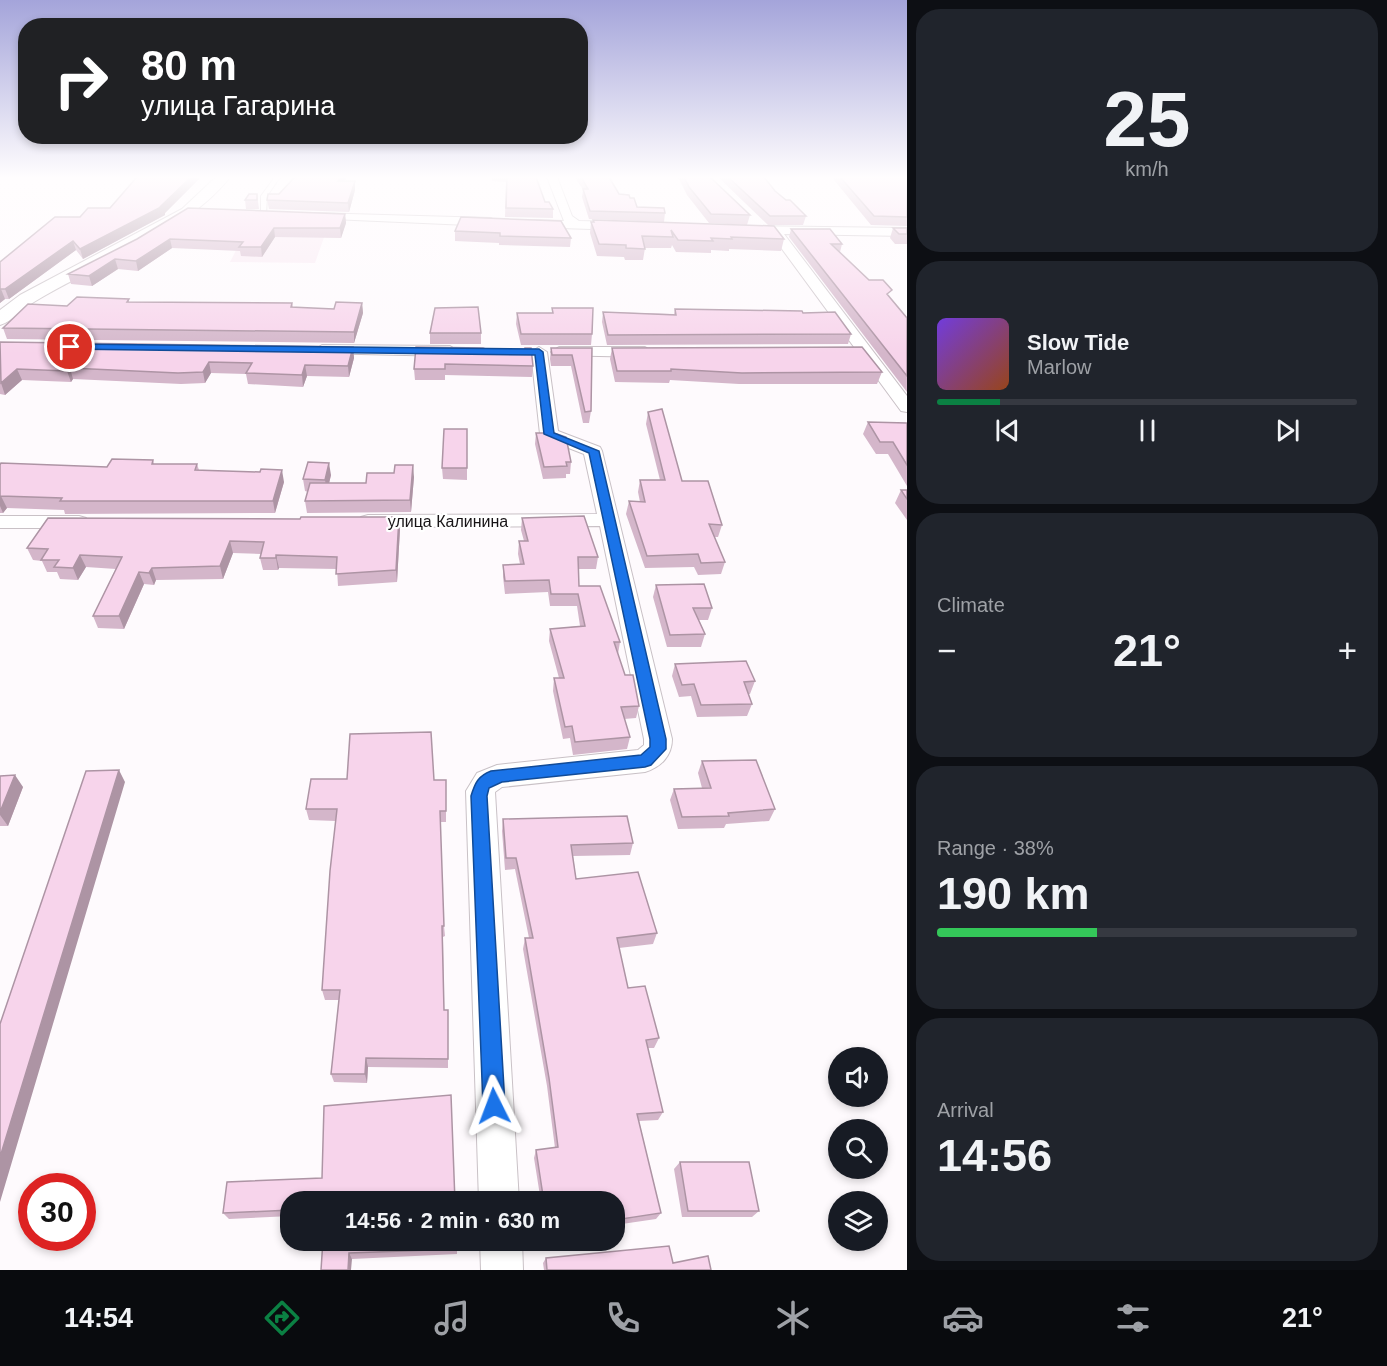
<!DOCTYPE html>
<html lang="en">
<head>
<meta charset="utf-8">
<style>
	body { margin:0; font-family:Helvetica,sans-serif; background:#20242c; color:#f1f3f6; height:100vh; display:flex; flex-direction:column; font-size:22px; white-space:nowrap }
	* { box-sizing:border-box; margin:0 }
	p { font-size:20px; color:#9ea1a6 }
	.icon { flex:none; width:33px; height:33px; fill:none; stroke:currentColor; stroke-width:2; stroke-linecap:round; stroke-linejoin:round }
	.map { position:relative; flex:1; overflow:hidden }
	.drawer { display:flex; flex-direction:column; gap:9px; padding:9px; background:#0d0f14; width:480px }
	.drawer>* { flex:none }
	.guide { position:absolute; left:18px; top:18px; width:570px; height:126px; border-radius:24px; box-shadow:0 3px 9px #0003; background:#202124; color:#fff; overflow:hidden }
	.controls { position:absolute; left:828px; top:1047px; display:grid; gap:12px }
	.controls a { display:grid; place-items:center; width:60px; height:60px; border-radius:50%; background:#171b24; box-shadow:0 3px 9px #0003; font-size:30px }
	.speed { position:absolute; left:18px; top:1173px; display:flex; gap:12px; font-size:30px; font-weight:700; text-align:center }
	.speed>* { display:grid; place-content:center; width:78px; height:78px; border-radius:50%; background:#171b24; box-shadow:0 3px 9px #0003; line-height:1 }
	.speed .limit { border:9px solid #d22; background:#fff; color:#111 }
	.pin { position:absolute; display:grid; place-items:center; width:51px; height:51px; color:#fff; margin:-26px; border:3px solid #fff; border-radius:50%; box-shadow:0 2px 6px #0007 }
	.me { position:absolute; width:66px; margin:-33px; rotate:357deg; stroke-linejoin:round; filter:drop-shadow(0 0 4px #0008) }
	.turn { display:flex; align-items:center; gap:21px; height:126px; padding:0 24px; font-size:27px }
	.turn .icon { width:78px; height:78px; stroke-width:2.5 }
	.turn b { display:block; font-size:42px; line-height:51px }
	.big { font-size:45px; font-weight:600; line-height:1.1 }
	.drawer .tile { flex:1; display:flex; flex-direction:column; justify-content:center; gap:9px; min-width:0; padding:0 21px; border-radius:24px; background:#20242c }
	.drawer .dial { align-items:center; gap:0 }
	.dial b { font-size:78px; line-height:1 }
	.song { display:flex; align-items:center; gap:18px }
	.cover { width:72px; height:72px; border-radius:9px; background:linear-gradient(135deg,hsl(260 70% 55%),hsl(20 70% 35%)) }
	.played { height:6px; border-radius:3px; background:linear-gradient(90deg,#0b8043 15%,#363941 15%) }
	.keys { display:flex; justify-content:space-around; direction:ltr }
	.heat { display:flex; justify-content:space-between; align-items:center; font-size:33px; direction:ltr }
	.charge { height:9px; border-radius:4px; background:linear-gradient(90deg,#34c759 38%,#363941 0) }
	.trip { position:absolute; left:280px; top:1191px; width:345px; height:60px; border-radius:24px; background:#171b24; box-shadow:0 3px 9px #0003; font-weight:600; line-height:60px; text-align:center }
	.tab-bar { display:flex; height:96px; justify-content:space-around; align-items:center; background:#090b0e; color:#9ea1a6 }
	.tab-bar .icon { width:42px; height:42px }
	.tab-bar .on { color:#0b8043 }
	.tab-bar b { font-size:27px; color:#f1f3f6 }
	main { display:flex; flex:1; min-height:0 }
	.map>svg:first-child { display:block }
	.built { fill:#f9e9f3 }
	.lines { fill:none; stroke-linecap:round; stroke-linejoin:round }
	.service-casing { stroke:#c9c1c6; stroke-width:2 }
	.minor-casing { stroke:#c9c1c6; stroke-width:2 }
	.tertiary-casing { stroke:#c9c1c6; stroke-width:2 }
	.service { fill:#fff; fill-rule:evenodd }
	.minor { fill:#fff; fill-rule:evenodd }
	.tertiary { fill:#fff; fill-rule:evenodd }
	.wall { fill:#d4b6ca }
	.shaded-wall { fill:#ad94a4 }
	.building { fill:#f7d4eb; stroke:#ad94a4; stroke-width:1.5 }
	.route { fill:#1a73e8; stroke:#114b97; stroke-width:1.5 }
	.labels { text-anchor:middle; stroke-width:4.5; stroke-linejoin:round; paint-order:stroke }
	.street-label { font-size:16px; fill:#171416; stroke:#fff }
</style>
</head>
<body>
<main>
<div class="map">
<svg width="907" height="1270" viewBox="0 0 907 1270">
	<rect width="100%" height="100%" fill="#fefafd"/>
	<path class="built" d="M 249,225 L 328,226 L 315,263 L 230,262 Z"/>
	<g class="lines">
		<defs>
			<path id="service" d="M 275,177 L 280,177 L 267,196 L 266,215 L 261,216 L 261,196 Z"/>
			<path id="minor" d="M 547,177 L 557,177 L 572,216 L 579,221 L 623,222 L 629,226 L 623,230 L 528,227 L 528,221 L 532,220 L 564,221 Z
				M 313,213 L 491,218 L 497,222 L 491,226 L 309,218 L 307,216 Z
				M 745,226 L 907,228 L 907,236 L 784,234 L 907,396 L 907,412 L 901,411 L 771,234 L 741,233 L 741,227 Z
				M 322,345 L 450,346 L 458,351 L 450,356 L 316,353 L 314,350 Z
				M 539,347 L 547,352 L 558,431 L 600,447 L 602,451 L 672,739 C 672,756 661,767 645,772 L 502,787 L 495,792 L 519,1202 L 479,1202 L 466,791 L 477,773 L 497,765 L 638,750 L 644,745 L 644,739 L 600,526 L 368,527 L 361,525 L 358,521 L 361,517 L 368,515 L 597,514 L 584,454 L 543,438 L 540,434 L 531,352 Z
				M 559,347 L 645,347 L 653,352 L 645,357 L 553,355 L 551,352 Z
				M 0,516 L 79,516 L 86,518 L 89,522 L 86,526 L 79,528 L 0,528 Z
				M 480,1240 L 522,1240 L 523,1270 L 481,1270 Z"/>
			<path id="tertiary" d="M 216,177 L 230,177 C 187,233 94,265 34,302 C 22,309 13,321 0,325 L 0,310 L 20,295 L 182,209 Z"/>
		</defs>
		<use href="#service" class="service-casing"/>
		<use href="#minor" class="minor-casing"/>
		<use href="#tertiary" class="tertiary-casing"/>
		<use href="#service" class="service"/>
		<use href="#minor" class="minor"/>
		<use href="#tertiary" class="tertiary"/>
	</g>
	<path class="wall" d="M 137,177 L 201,177 L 165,213 L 165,215 L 83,259 L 76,250 L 9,299 L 5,299 L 0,303 L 0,262 L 80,217 L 110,208 Z
		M 295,177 L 347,177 L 344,181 L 355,181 L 355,190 L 349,212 L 269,209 L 267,200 L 279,194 Z
		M 491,177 L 536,177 L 545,202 L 553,209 L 553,218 L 505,217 L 506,182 L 492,181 Z
		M 575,177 L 609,177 L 619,194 L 630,198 L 637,207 L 665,213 L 664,222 L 589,219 L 582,197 L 583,190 Z
		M 678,177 L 710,177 L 750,215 L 747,225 L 709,223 L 687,195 Z
		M 718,177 L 764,177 L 775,191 L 806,216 L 803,225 L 768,225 Z
		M 835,177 L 907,177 L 907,226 L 871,225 L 834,180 Z
		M 257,194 L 259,209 L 246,209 L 245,200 Z
		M 345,214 L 346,223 L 341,238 L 275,237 L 262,257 L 241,256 L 240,251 L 172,248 L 138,271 L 118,269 L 92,286 L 71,284 L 68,274 L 137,239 Z
		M 461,217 L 571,238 L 570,247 L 499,245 L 499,243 L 455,241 L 455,231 Z
		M 593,220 L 784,239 L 781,251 L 729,249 L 729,251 L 711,250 L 711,253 L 676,252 L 672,245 L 671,248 L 645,248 L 643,260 L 625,260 L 624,257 L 597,256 L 590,233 L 591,222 L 593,222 Z
		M 893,228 L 907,228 L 907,244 L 895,244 L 890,238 Z
		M 791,229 L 842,244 L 840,252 L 869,280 L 889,297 L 907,318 L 907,392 L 789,237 Z
		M 129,299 L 129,302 L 292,303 L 293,307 L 334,309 L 362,303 L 363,313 L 354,343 L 7,339 L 3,328 L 67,306 Z
		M 552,308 L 592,334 L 591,345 L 521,345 L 516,324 L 517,313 L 552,313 Z
		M 675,309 L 803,313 L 851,334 L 848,344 L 607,345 L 602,322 L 603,312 L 674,314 Z
		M 430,333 L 481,333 L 481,344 L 430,344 Z
		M 0,342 L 353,347 L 354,358 L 349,377 L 307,376 L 303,387 L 248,384 L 246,374 L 211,373 L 205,383 L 181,384 L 73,379 L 71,382 L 22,380 L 5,395 L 0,394 Z
		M 525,348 L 533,366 L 532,377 L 445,375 L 445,380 L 415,380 L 414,369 L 491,351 L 525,351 Z
		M 551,348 L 592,348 L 591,411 L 589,423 L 583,423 L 571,366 L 551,366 L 550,359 Z
		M 612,348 L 882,372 L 877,384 L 739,384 L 670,380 L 669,383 L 615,382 L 610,359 Z
		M 648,412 L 682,481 L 722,525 L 718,537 L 714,537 L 725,562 L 721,574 L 698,575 L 694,567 L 645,568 L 626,514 L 629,501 L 640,502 L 638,492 L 640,480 L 660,480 L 646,424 Z
		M 868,422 L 907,423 L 907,486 L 888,454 L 876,454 L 863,434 Z
		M 467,429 L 467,480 L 443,479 L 442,468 Z
		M 536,433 L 571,462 L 570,474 L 566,474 L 566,478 L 543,479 L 535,444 Z
		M 153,460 L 154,464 L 197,464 L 199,470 L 284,482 L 275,513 L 65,514 L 64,510 L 7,508 L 3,513 L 0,513 L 0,465 L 107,467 Z
		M 331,475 L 329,483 L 366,483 L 414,477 L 411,512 L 307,513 L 305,501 L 308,492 L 305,491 L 303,479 Z
		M 901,490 L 907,490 L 907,520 L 895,503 Z
		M 522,518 L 598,557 L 596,569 L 579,569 L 579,586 L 620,642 L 618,654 L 625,675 L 639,706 L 636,718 L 624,719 L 630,737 L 627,749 L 573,755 L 570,738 L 563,739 L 553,691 L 554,678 L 559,678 L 549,641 L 550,629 L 580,626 L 577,606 L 550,606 L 548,592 L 505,594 L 503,577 L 503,565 L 520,564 L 518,554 L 519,541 L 524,541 L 521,530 Z
		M 400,529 L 397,582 L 338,586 L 337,569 L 279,568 L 278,570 L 263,570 L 260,558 L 261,554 L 233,553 L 223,579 L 156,580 L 154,585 L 144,584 L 124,629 L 98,628 L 93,616 L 116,569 L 86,567 L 78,580 L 60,579 L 57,572 L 47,572 L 42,561 L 33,560 L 27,548 Z
		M 656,585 L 712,608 L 708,620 L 699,620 L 705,634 L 701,647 L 667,647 L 653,597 Z
		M 675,664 L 755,681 L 750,694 L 748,694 L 752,704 L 747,716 L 697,717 L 691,696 L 679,697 L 672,676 Z
		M 702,761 L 775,809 L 769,821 L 726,824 L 724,828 L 678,829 L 670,800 L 674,789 L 702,788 L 698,773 Z
		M 0,776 L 23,787 L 8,826 L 0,826 Z
		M 434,780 L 446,780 L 446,822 L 440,822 L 444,926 L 445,936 L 443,937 L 444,1010 L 448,1010 L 448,1068 L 368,1067 L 367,1083 L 334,1082 L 331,1074 L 339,1000 L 325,1000 L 322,990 L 336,821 L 309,820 L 306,809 Z
		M 503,819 L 633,843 L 630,855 L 573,856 L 576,879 L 657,933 L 653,944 L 619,948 L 628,988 L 659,1038 L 654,1048 L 648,1048 L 663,1112 L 658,1120 L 639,1121 L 661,1213 L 656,1219 L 615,1225 L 615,1202 L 541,1202 L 534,1158 L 536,1150 L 555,1148 L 547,1086 L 523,949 L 525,938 L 529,938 L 515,869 L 505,870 L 502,831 Z
		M 680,1162 L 759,1211 L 752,1217 L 682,1217 L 674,1169 Z
		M 291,1202 L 291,1216 L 229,1219 L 223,1213 Z
		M 323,1240 L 457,1240 L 457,1254 L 352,1259 Z
		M 546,1258 L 673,1263 L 711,1270 L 544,1270 L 543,1263 Z"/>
	<path class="shaded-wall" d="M 191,177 L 201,177 L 165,213 L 165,215 L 83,259 L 80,249 L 161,206 Z
		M 341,177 L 347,177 L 339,190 L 338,181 Z
		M 355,181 L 355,190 L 349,212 L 348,203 Z
		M 345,214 L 346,223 L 341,238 L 340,228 Z
		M 274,228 L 275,237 L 262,257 L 261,247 Z
		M 170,239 L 172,248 L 138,271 L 136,261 Z
		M 73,241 L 76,250 L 9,299 L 5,289 Z
		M 115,259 L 118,269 L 92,286 L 89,276 Z
		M 0,289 L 1,289 L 5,299 L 0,303 Z
		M 362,303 L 363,313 L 354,343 L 354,332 Z
		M 353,347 L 354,358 L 349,377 L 348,366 Z
		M 209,362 L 211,373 L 205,383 L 203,372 Z
		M 305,365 L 307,376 L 303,387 L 302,375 Z
		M 70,368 L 73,379 L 71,382 L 67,371 Z
		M 17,369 L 22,380 L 5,395 L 1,383 Z
		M 329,463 L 331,475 L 327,492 L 325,480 Z
		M 413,465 L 414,477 L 411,512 L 410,500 Z
		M 282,470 L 284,482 L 275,513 L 273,501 Z
		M 1,496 L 7,508 L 3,513 L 0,506 L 0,497 Z
		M 399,517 L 400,529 L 397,582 L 396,570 Z
		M 230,541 L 233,553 L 223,579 L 220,566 Z
		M 80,555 L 86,567 L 78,580 L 73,568 Z
		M 276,555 L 279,568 L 278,570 L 276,558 Z
		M 152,568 L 156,580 L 154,585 L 149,573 Z
		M 139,572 L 144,584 L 124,629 L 119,616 Z
		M 119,770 L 125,782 L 0,1202 L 0,1157 Z
		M 15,775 L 23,787 L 8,826 L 0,815 L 0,812 Z
		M 366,1058 L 368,1067 L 367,1083 L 365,1074 Z
		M 349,1253 L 352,1259 L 351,1270 L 348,1270 Z"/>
	<path class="building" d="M 137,177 L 191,177 L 161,206 L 163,206 L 80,249 L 73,241 L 5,289 L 0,289 L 0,262 L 55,217 L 80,217 L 88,208 L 110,208 Z
		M 295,177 L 341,177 L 338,181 L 355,181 L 348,203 L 267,200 L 268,194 L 279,194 Z
		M 507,177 L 536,177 L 545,202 L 549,202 L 553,209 L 506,208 Z
		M 581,177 L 609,177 L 619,194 L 629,195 L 630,198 L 634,198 L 637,207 L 664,208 L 665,213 L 590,211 L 583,189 L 588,189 Z
		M 684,177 L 710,177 L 750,215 L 711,214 L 689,187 Z
		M 728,177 L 764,177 L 775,191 L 786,200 L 790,200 L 806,216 L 770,216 Z
		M 840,177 L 907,177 L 907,217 L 874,216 Z
		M 249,194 L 257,194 L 257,200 L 245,200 Z
		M 188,208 L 345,214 L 340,228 L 274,228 L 261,247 L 239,247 L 243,242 L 170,239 L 136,261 L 115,259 L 89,276 L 68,274 L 137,239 Z
		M 461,217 L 561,221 L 571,238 L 500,236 L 500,233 L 455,231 Z
		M 593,220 L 774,226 L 784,239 L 731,237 L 732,239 L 711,238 L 713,241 L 678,240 L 671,230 L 673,237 L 642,236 L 645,249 L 626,248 L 626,245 L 599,244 L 591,222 L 594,222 Z
		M 893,228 L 907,228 L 907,234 L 899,234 Z
		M 791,229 L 830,229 L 842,244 L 831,244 L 869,280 L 883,280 L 892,290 L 887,294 L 907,318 L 907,376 Z
		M 77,297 L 129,299 L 127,302 L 292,303 L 291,307 L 334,309 L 336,302 L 362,303 L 354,332 L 3,328 L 28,304 L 67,306 Z
		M 478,307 L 481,333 L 430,333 L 435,308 Z
		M 552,308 L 593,308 L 592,334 L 521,334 L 517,313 L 553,313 Z
		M 675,309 L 802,311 L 803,313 L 835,312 L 851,334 L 608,335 L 603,312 L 676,315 Z
		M 0,342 L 353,347 L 348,366 L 305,365 L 302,375 L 246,373 L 252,363 L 209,362 L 203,372 L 178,373 L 70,368 L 67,371 L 17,369 L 1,383 Z
		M 416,347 L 483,348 L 491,351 L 525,351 L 525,348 L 531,348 L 533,366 L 445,364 L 445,369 L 414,369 Z
		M 862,347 L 882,372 L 742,373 L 671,369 L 671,371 L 617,371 L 612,348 Z
		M 551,348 L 592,348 L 591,411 L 585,412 L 572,355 L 552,355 Z
		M 662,409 L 682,481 L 708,481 L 722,525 L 709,524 L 725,562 L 701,563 L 698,554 L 647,556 L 629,501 L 645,502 L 640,480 L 665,480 L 648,412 Z
		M 868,422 L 907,423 L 907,465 L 893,442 L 880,442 Z
		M 444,429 L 467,429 L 467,468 L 442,468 Z
		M 536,433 L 554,433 L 566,437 L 571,462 L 566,462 L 567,466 L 544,467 Z
		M 112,459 L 153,460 L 152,464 L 197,464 L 195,470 L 260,472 L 261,469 L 282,470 L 273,501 L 60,501 L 62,498 L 1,496 L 0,497 L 0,465 L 1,463 L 107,467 Z
		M 308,462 L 329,463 L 325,480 L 303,479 Z
		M 395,465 L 413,465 L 410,500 L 305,501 L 310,483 L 366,483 L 367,473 L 394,473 Z
		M 901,490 L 907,490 L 907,499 Z
		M 584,516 L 598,557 L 578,557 L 579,586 L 600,586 L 620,642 L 614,642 L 625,675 L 633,675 L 639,706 L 621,707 L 630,737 L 575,742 L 572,726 L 565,727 L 554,678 L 564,678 L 550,629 L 585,626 L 578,594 L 551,594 L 549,580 L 505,581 L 503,565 L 524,564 L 519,541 L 528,541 L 522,518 Z
		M 301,517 L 399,517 L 396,570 L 336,574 L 337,557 L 276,555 L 276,558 L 260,558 L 264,542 L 230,541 L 220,566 L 152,568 L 149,573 L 139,572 L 119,616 L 93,616 L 122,557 L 80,555 L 73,568 L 54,567 L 59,560 L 41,560 L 48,549 L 27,548 L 48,518 L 300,519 Z
		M 704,584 L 712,608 L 693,608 L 705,634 L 670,635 L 656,585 Z
		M 746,661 L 755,681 L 744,682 L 752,704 L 701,705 L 694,684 L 682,685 L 675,664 Z
		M 431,732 L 434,780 L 446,780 L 446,811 L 440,811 L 444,926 L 442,926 L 444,1010 L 448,1010 L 448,1059 L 366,1058 L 365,1074 L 331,1074 L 340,990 L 322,990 L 330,871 L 337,809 L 306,809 L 311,779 L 347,779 L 350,734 Z
		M 756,760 L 775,809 L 728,813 L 729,816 L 682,817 L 674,789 L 711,788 L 702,761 Z
		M 119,770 L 0,1157 L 0,1024 L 86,771 Z
		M 15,775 L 0,812 L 0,776 Z
		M 627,816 L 633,843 L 571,845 L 576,879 L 638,872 L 657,933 L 617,938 L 628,988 L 645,986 L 659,1038 L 646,1040 L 663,1112 L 637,1114 L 661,1213 L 615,1220 L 615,1202 L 544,1202 L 536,1150 L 558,1147 L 549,1078 L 525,938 L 533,938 L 516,858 L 506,858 L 503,819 Z
		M 451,1095 L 455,1202 L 291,1202 L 291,1210 L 223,1213 L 227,1182 L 322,1178 L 324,1106 Z
		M 680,1162 L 749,1162 L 759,1211 L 688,1211 Z
		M 323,1240 L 457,1240 L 457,1249 L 349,1253 L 348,1270 L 321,1270 Z
		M 669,1246 L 673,1263 L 708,1256 L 711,1270 L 547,1270 L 546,1258 Z"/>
	<linearGradient id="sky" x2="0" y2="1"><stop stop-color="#a4a4da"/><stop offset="0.5" stop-color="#fffdfe"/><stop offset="1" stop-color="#fffdfe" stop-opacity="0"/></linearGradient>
	<rect width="907" height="354" fill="url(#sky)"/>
	<path class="route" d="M 70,344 L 539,349 L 543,352 L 554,433 L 599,451 L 666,739 L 666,749 L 651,765 L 645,767 L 502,782 L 489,788 L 487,796 L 505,1106 L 502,1114 L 494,1117 L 486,1114 L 483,1106 L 471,796 C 475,783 478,776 491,771 L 641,755 L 650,747 L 650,739 L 589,453 L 544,434 L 535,355 L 67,349 L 67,345 Z"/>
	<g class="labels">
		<g class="street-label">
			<text x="448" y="527">улица Калинина</text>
		</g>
	</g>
</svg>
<div class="controls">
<a><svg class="icon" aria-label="sound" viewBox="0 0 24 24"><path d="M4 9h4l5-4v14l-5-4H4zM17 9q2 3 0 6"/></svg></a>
<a><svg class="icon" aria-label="search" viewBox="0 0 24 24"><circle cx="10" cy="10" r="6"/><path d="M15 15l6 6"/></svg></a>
<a><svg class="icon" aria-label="layers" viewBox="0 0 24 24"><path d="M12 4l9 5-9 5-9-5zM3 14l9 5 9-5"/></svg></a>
</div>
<div class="speed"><div class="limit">30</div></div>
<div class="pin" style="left:70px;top:347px;background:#d93025"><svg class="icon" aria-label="arrive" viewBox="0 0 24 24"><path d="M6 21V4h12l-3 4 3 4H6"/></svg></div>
<svg class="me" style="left:494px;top:1106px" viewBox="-20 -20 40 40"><path d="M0-17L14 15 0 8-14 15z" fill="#1a73e8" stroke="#fff" stroke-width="4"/></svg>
<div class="trip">14:56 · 2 min · 630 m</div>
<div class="guide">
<div class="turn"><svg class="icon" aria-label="right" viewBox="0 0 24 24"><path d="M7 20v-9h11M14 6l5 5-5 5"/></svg><div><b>80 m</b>улица Гагарина</div></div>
</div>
</div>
<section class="drawer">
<div class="tile dial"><b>25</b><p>km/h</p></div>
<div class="tile">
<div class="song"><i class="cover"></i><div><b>Slow Tide</b><p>Marlow</p></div></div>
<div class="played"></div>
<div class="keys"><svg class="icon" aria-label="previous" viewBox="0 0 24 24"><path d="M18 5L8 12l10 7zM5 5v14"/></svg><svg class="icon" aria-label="pause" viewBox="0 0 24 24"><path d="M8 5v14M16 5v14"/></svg><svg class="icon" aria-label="next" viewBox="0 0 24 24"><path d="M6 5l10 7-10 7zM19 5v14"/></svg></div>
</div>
<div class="tile"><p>Climate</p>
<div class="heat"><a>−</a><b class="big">21°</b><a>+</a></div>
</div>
<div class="tile"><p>Range · 38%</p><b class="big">190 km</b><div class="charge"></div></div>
<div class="tile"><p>Arrival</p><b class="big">14:56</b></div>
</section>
</main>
<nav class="tab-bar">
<b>14:54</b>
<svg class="icon on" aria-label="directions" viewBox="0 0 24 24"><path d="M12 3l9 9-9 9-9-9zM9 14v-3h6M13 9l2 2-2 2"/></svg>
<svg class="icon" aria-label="music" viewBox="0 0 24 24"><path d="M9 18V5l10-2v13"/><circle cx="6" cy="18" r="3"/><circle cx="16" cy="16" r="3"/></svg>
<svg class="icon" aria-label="phone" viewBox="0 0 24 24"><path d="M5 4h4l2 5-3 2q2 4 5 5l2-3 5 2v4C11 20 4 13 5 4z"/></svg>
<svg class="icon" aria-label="climate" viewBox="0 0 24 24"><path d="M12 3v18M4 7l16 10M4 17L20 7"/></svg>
<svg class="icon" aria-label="car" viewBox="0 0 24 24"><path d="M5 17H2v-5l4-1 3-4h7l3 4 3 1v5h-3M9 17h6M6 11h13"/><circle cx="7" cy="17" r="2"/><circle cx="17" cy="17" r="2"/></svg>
<svg class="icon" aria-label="filters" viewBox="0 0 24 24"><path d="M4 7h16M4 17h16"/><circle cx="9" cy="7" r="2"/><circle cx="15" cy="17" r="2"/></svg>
<b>21°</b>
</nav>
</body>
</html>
